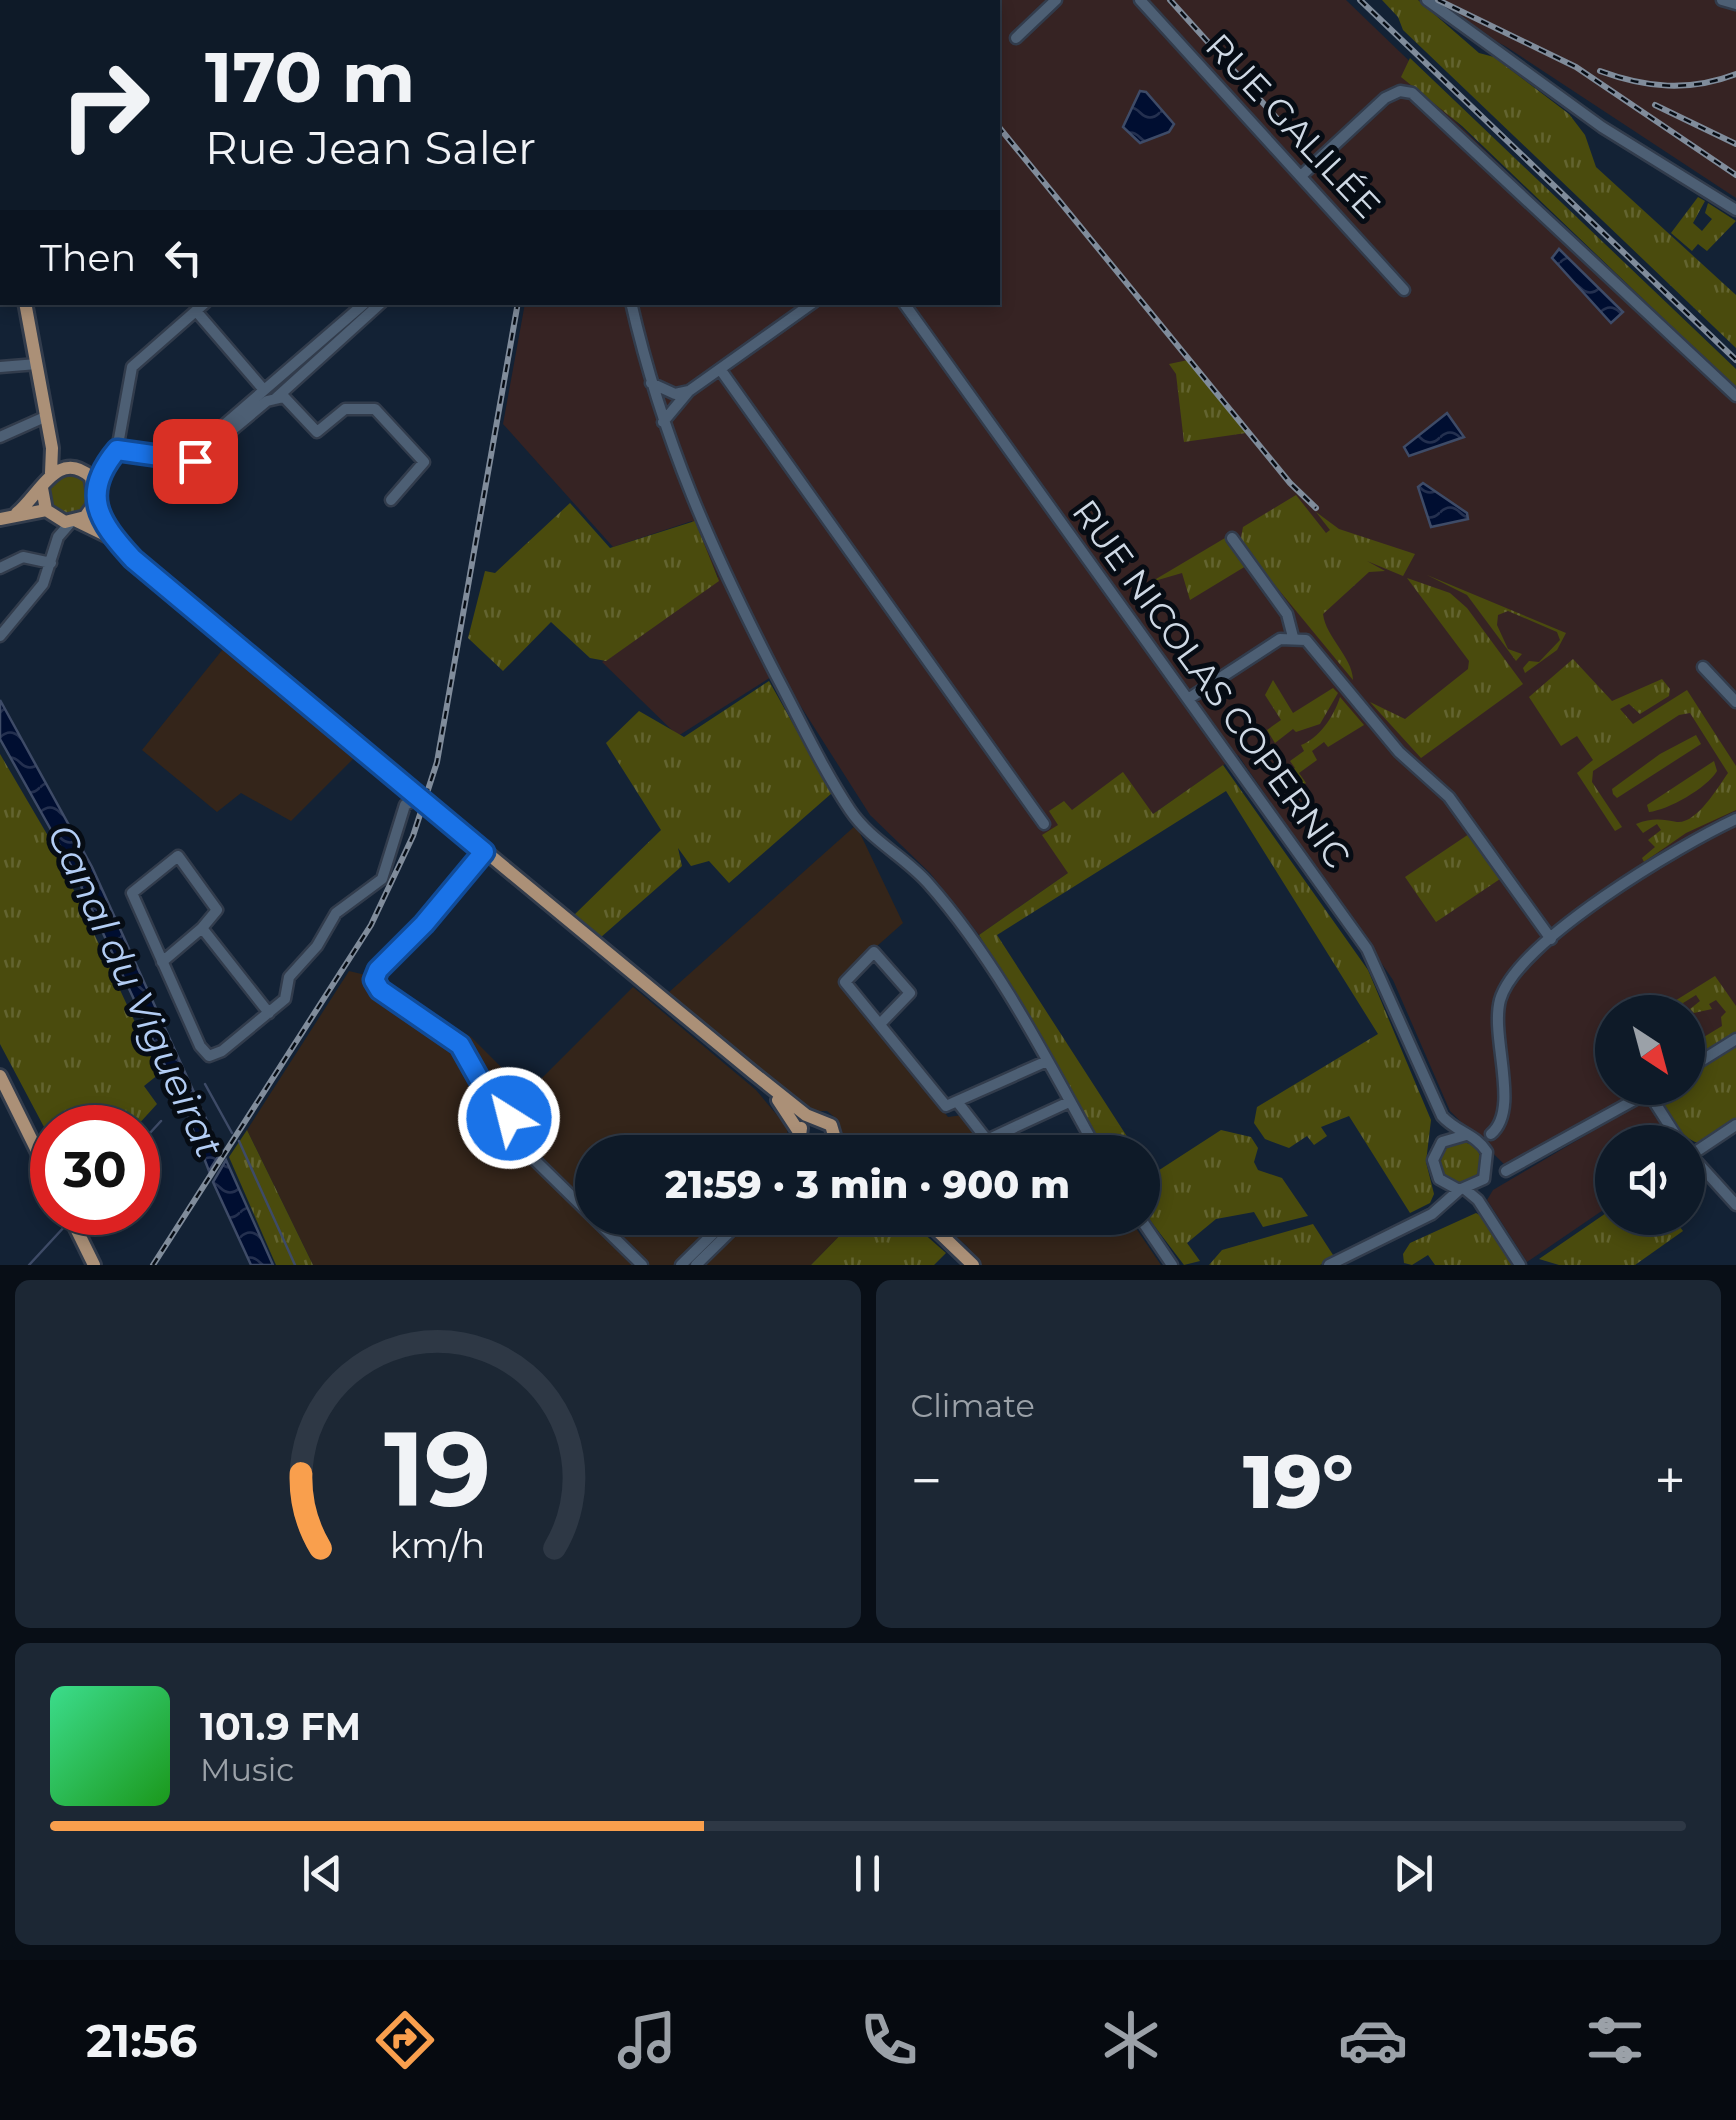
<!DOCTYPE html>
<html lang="en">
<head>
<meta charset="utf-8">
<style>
	body { margin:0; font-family:Montserrat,sans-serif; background:#1c2734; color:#f1f3f6; height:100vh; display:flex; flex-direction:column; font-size:38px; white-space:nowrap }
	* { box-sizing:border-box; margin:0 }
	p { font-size:32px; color:#9ba1a8 }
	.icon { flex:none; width:55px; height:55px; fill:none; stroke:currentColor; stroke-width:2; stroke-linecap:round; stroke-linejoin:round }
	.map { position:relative; height:1265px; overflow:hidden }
	.drawer { display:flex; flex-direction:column; gap:15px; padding:15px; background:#080e16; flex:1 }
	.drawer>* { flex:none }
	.top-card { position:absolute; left:0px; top:0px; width:1000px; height:305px; box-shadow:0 5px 15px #0003,0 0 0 2px #2e3845; background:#0e1a28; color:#f1f3f6; overflow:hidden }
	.needle { width:65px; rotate:144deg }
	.buttons { position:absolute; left:1595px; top:995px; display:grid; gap:20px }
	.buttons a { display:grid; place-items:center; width:110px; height:110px; border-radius:50%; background:#0e1a28; box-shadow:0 5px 15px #0003,0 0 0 2px #2e3845; font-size:50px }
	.speed { position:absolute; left:30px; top:1105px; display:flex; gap:20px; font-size:50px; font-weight:700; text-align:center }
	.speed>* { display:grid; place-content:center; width:130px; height:130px; border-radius:50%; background:#0e1a28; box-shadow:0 5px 15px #0003,0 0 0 2px #2e3845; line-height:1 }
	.speed .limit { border:15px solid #d22; background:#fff; color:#111 }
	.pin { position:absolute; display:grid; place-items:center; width:85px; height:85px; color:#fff; margin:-42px; border-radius:20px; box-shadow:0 5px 15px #0006 }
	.me { position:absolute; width:110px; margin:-55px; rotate:324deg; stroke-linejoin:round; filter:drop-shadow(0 0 8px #0008) }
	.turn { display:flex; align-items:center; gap:35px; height:210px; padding:0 40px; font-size:45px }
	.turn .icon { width:130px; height:130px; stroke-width:2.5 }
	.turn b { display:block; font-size:70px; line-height:85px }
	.then { display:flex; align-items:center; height:95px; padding:0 40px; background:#0003; gap:20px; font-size:38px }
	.big { font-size:75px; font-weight:800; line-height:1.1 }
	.drawer .card { flex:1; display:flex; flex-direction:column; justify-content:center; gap:15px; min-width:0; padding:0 35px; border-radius:15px; background:#1c2734 }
	.drawer .dial { align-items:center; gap:0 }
	.dial svg { height:260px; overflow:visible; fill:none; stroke:#2e3845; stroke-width:7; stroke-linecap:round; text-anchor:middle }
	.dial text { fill:#f1f3f6; stroke:none }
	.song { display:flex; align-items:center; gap:30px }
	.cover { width:120px; height:120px; border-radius:15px; background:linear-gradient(135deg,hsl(150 70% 55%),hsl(120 70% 35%)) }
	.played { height:10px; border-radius:5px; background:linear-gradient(90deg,#f99f4d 40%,#2e3845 40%) }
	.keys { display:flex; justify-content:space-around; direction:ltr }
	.heat { display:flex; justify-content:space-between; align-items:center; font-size:55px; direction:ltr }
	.drawer .tiles { flex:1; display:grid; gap:15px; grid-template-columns:1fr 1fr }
	.card:last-child { grid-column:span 2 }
	.trip { position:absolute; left:575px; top:1135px; width:585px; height:100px; border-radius:50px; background:#0e1a28; box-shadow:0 5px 15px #0003,0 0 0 2px #2e3845; font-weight:800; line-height:100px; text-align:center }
	.tab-bar { display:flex; height:160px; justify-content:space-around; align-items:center; background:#060a10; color:#9ba1a8 }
	.tab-bar .icon { width:70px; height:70px }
	.tab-bar .on { color:#f99f4d }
	.tab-bar b { font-size:45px; color:#f1f3f6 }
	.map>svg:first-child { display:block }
	.commercial { fill:#34251a }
	.industrial { fill:#362323 }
	.grass { fill:url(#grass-tufts) }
	.water { fill:url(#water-waves); stroke:#3e4b67; stroke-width:2.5 }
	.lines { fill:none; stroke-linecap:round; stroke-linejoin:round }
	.stream { stroke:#3e4b67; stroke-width:2.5 }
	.minor-casing { stroke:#323c4c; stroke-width:15 }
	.major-casing { stroke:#323c4c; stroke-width:18 }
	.minor { stroke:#4d5f74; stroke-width:10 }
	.major { stroke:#ab9077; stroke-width:12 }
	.rail-casing { stroke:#808c9b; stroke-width:6 }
	.rail { stroke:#060c14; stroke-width:2.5; stroke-dasharray:8; stroke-linecap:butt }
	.route-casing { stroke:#114b97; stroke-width:25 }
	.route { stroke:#1a73e8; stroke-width:18 }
	.labels { text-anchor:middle; stroke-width:10; stroke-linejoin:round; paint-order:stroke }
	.street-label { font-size:35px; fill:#ced8e4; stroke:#060c14 }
	.water-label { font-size:38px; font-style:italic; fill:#b3cdf4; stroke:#060c14 }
</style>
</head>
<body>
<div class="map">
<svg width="1736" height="1265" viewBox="0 0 1736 1265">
	<defs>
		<pattern id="grass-tufts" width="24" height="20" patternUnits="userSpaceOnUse" patternTransform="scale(2.5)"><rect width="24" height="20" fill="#4a4b0d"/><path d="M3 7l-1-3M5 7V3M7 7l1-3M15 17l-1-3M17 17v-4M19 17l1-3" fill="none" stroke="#636430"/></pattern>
		<pattern id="water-waves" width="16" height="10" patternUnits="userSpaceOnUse" patternTransform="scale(2.5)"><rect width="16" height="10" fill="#000e31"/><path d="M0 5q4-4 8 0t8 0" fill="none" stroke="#24304f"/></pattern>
	</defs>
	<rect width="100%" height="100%" fill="#132235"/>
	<path class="commercial" d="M 223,649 L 356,756 L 291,821 L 241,793 L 217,812 L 142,750 Z
		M 856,825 L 903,923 L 839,980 L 948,1117 L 963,1115 L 993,1152 L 850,1152 L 842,1144 L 838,1120 L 827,1111 L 812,1111 L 765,1077 L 668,993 Z
		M 349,971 L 378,978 L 471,1037 L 527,1093 L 633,987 L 756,1090 L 787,1127 L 788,1142 L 803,1152 L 592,1152 L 592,1218 L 857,1218 L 811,1265 L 313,1265 L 247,1130 Z
		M 933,1218 L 1129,1218 L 1161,1265 L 980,1265 L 967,1246 Z"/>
	<path class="industrial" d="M 576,0 L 1346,0 L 1428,79 L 1451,117 L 1736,394 L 1736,1029 L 1688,1062 L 1688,1012 L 1612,1012 L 1612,1088 L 1645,1088 L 1510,1170 L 1450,1111 L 1393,980 L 1238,755 L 979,935 L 930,873 L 870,815 L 779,672 L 678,736 L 602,662 L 718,577 L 692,521 L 613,547 L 503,424 L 525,303 L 998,302 L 998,2 Z
		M 1418,0 L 1736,0 L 1736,198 L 1505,46 Z
		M 1640,1103 L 1651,1106 L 1676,1142 L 1612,1142 L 1612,1204 L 1527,1262 L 1487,1200 L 1493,1190 Z"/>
	<path class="grass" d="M 1382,0 L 1418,0 L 1479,53 L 1494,57 L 1569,114 L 1585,135 L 1596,167 L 1736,295 L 1736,348 L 1403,30 L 1398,17 Z
		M 1410,58 L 1736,369 L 1736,388 L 1462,126 L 1401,77 Z
		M 1698,197 L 1705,201 L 1693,223 L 1702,231 L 1712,219 L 1705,213 L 1708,203 L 1736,221 L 1707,251 L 1698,244 L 1692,251 L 1671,233 Z
		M 1188,360 L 1246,433 L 1184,442 L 1176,374 L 1169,364 Z
		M49 495a20 20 0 1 1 40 0a20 20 0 1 1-40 0Z
		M 1296,495 L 1326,533 L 1330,530 L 1316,512 L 1339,529 L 1415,554 L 1403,576 L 1367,561 L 1385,571 L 1369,572 L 1323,614 C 1326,638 1352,656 1353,680 L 1240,543 L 1243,527 Z
		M 570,503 L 610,548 L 695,521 L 719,581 L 606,661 L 590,658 L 551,622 L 503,671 L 468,638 L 485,571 L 495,573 Z
		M 1225,538 L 1246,566 L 1190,600 L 1182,573 L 1151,582 Z
		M 1427,575 L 1566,633 L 1557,650 L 1525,673 L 1523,668 L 1529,661 L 1539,662 L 1560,640 L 1557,632 L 1508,611 L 1498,615 L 1497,625 L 1508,649 L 1522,654 L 1516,661 L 1467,595 Z
		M 1407,578 L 1450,593 L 1467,608 L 1523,684 L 1421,758 L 1370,702 L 1405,719 L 1468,669 L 1469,661 Z
		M 1573,659 L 1612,701 L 1662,679 L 1670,689 L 1669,696 L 1640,714 L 1629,704 L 1620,709 L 1633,724 L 1687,690 L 1736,766 L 1736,810 L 1686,833 L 1644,862 L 1642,858 L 1655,847 L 1648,840 L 1661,830 L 1657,824 L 1643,833 L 1636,824 C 1652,818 1661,819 1677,822 C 1696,824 1717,789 1728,773 L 1690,713 L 1679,715 L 1593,771 L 1592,782 L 1622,827 L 1615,831 L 1577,773 L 1593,760 L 1577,736 L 1561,746 L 1529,697 Z
		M 1273,680 L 1293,713 L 1333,688 L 1338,693 L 1320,724 L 1296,732 L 1293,729 L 1275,743 L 1267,730 L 1281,720 L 1265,695 Z
		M 769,681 L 832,793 L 729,883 L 709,861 L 691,866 L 678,848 L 682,866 L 600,938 L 573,916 L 661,830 L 606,743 L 639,711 L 684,737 Z
		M 1340,697 L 1364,725 L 1328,747 L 1324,742 L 1312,751 L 1317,760 L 1299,773 L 1306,783 L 1290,794 L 1278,778 L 1295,768 L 1290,761 L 1304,751 L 1301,745 C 1318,739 1334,717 1340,697 Z
		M 1696,735 L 1701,744 L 1617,798 L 1613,794 L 1612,789 L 1660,754 Z
		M 0,754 L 51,841 L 159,1074 L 144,1086 L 157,1104 L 136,1127 L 52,1128 L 52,1142 L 0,1044 Z
		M 1714,761 L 1717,771 C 1707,788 1668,810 1649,812 L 1647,805 Z
		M 1223,765 L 1368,970 L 1431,1120 L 1426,1162 L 1434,1194 L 1430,1203 L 1410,1213 L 1349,1116 L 1321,1127 L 1327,1136 L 1314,1145 L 1307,1136 L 1289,1148 L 1265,1139 L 1254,1123 L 1257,1107 L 1378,1034 L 1226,791 L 997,935 L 1137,1152 L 1106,1152 L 979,935 L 1068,873 L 1042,835 L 1058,825 L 1049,811 L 1064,801 L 1072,810 L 1123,772 L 1153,814 Z
		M 1469,834 L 1500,879 L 1436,922 L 1405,877 Z
		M 1715,976 L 1736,1006 L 1736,1034 L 1701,1055 L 1694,1043 L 1722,1026 L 1721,1017 L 1726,1012 L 1716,1000 L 1709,1004 L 1712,1009 L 1694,1013 L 1690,1009 L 1700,1001 L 1696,995 L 1683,1003 L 1688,1013 L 1657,1012 Z
		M 1736,1046 L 1736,1121 L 1698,1143 C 1678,1136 1658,1110 1664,1088 L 1688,1088 L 1688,1075 Z
		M 247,1130 L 313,1265 L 276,1265 L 229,1157 Z
		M 1221,1130 L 1251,1137 L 1258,1148 L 1254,1162 L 1258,1170 L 1282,1178 L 1308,1216 L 1263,1227 L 1254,1212 L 1216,1219 L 1187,1243 L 1200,1261 L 1184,1265 L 1143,1211 L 1143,1162 L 1150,1176 Z
		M1441 1162a20 20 0 1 1 40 0a20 20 0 1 1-40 0Z
		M 1612,1209 L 1612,1218 L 1673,1218 L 1683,1231 L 1635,1265 L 1559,1265 L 1539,1259 Z
		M 1476,1213 L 1484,1217 L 1515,1265 L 1435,1265 L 1428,1255 L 1412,1265 L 1404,1263 L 1403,1254 L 1410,1243 Z
		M 857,1218 L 906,1218 L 946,1253 L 934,1265 L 811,1265 Z
		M 1313,1224 L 1335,1258 L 1320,1265 L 1209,1265 L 1222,1250 Z"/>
	<path class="water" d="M 1140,91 L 1146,92 L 1174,124 L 1169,132 L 1140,143 L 1123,127 Z
		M 1559,249 L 1623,312 L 1611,323 L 1552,258 Z
		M 1447,413 L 1464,437 L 1409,456 L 1404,447 Z
		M 1423,483 L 1467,513 L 1468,519 L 1431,527 L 1418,487 Z
		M 0,700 L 92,867 L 221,1152 L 209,1171 L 183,1104 L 73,869 L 0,739 Z
		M 226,1160 L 273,1265 L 251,1265 L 213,1182 Z"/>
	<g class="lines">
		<path class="stream" d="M 205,1084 L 232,1133
			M 239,1141 L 295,1265
			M 138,1146 L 161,1121
			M 29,1265 L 66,1225"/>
		<defs>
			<path id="minor" d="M 30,0 L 33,2
				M 516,0 L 517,2
				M 709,0 L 711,2
				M 1140,0 L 1404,290
				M 1427,0 L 1602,127 L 1736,210
				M 1722,0 L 1736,4
				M 129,2 L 133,0
				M 690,2 L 694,0
				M 846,2 L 849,0
				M 1016,38 L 1056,0
				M 1302,175 L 1385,98 L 1400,91 L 1412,93 L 1736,396
				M 631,302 C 663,442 712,551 777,677 C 801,722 822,768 850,810 C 870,840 904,856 928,883 C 998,962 1047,1060 1098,1152
				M 903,302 L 1367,949 L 1442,1116 C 1456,1132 1476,1134 1487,1152 L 1484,1179 L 1459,1190 L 1439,1179 L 1433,1160 L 1442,1142 L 1466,1135
				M 196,311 L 264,390
				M 0,367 L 37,364
				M 720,369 L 1044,824
				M 651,383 L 675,394 L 689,391 L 814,302
				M 275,399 L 382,302
				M 663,422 L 688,392
				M 191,432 L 202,444 L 366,302
				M 0,437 L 47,416
				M 117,450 L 195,461 L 267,401 L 284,397 L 317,432 L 345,409 L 375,409 L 424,462 L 391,500
				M 94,484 L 117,450 L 132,367 L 206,302
				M 1232,538 L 1287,614 L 1293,637
				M 0,568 L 23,557 L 51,563
				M 0,636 L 43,584 L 58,537 L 71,522
				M 1703,667 L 1736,702
				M 1188,699 L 1280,639 L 1306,640 L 1399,752 L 1449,797 L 1551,939
				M 484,852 L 424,925 L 378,970 L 374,980 L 380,991 C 434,1027 474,1043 492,1112
				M 162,962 L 202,928
				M 269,1013 L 202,928 L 217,910 L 178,856 L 132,893 L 200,1046 L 209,1056 L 222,1051 L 285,999 L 289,977 L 317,946 L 336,913 L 382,879 L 405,805 L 418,798
				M 880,1024 L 910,993 L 874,952 L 845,982 L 946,1106 L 1047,1061
				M 1688,1069 L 1736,1039
				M 1648,1092 L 1680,1142
				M 959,1104 L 987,1140 L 1069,1102
				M490 1118a9 9 0 1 1 18 0a9 9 0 1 1-18 0Z
				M 501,1127 L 642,1265
				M 1491,1134 C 1521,1109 1490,1038 1500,1000 C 1517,941 1680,845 1736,819
				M 1688,1152 L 1736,1205
				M 1691,1155 L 1736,1125
				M 1506,1171 L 1656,1088
				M 1466,1190 L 1478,1200 L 1520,1265
				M 1140,1218 L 1172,1265
				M 681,1265 L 729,1218
				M 696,1265 L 744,1218
				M 1329,1265 L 1432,1214 L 1459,1190"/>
			<path id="major" d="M 0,127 L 2,141
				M 0,167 L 2,180
				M 25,302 L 52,448 L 51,473
				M 95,503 L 114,539
				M 17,513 C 40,494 58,448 91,477 L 95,503 L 85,517 L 65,522 L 46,510 L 42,488
				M 0,519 L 46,510
				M 77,521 L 114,539 L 191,608 L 752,1072 L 806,1115 L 831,1125 L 836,1142 L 829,1152
				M 0,1076 L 52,1181
				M 778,1100 L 799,1132
				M 801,1128 L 799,1143 L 806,1152
				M 68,1212 L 94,1265
				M 924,1218 L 973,1265"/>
		</defs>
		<use href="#minor" class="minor-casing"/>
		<use href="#major" class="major-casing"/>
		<use href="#minor" class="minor"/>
		<use href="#major" class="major"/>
		<defs>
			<path id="rail" d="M 953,0 L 954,2
				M 1170,0 L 1300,144
				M 1360,0 L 1736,360
				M 1438,0 L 1576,67 L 1736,175
				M 571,2 L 572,0
				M 1600,71 C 1646,88 1689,92 1736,74
				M 1655,105 L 1736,144
				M 998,126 L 1290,483 L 1316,508
				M 153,1265 L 371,925 L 413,836 L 437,762 L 518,302"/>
		</defs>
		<use href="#rail" class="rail-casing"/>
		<use href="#rail" class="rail"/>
	</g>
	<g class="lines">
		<defs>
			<path id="route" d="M 195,461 L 117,450 C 80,494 98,521 133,559 L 484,852 L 424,924 L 378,970 L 374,980 L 380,990 L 460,1045 L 487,1093 L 509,1118"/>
		</defs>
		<use href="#route" class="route-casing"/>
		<use href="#route" class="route"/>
	</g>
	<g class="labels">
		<g class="street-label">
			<text transform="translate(1293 126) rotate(47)" y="12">RUE GALILÉE</text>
			<text transform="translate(1211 684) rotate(54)" y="12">RUE NICOLAS COPERNIC</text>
		</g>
		<g class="water-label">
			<text transform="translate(135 991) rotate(65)" y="13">Canal du Vigueirat</text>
		</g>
	</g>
</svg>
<div class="buttons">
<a><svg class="needle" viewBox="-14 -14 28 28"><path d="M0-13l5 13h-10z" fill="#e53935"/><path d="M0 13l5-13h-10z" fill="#9ba1a8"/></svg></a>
<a><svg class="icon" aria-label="sound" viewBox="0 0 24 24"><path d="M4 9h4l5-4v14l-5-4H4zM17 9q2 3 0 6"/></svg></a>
</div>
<div class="speed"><div class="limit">30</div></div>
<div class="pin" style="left:195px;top:461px;background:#d93025"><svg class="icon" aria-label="arrive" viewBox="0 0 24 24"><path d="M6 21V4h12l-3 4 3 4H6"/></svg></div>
<svg class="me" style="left:509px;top:1118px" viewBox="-20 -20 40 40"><circle r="17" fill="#1a73e8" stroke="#fff" stroke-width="3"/><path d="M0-11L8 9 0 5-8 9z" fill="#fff"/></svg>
<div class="trip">21:59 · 3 min · 900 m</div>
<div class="top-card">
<div class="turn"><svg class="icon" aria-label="right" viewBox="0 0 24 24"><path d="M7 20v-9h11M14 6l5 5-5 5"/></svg><div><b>170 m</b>Rue Jean Saler</div></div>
<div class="then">Then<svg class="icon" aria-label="left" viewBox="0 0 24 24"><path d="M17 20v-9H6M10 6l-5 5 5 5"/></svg></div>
</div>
</div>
<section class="drawer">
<div class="tiles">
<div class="card dial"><svg viewBox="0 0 100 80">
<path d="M14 69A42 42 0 1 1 86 69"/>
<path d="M14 69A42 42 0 0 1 8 46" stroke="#f99f4d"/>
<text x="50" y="56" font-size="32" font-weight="700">19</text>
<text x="50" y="72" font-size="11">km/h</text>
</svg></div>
<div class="card"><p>Climate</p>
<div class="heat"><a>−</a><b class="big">19°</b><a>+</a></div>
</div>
<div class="card">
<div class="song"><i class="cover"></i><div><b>101.9 FM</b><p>Music</p></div></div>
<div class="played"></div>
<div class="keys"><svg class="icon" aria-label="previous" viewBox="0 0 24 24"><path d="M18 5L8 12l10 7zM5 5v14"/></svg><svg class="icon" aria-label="pause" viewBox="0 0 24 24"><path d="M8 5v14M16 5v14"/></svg><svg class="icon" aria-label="next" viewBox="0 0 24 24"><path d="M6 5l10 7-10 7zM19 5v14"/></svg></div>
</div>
</div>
</section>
<nav class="tab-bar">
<b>21:56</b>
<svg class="icon on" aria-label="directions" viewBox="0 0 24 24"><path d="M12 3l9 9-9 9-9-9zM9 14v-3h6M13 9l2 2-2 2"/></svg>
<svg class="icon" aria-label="music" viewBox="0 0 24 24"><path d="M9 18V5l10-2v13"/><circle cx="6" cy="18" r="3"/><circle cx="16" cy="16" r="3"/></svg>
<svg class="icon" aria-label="phone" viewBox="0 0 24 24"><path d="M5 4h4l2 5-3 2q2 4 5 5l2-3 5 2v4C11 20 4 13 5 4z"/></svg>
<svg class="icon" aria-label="climate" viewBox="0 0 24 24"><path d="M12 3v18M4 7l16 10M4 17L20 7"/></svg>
<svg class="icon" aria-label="car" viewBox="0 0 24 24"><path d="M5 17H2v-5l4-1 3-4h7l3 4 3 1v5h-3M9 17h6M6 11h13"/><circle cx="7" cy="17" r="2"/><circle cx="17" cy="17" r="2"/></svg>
<svg class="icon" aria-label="filters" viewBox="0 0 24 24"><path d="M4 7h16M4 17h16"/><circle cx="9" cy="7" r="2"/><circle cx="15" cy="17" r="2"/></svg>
</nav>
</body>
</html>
